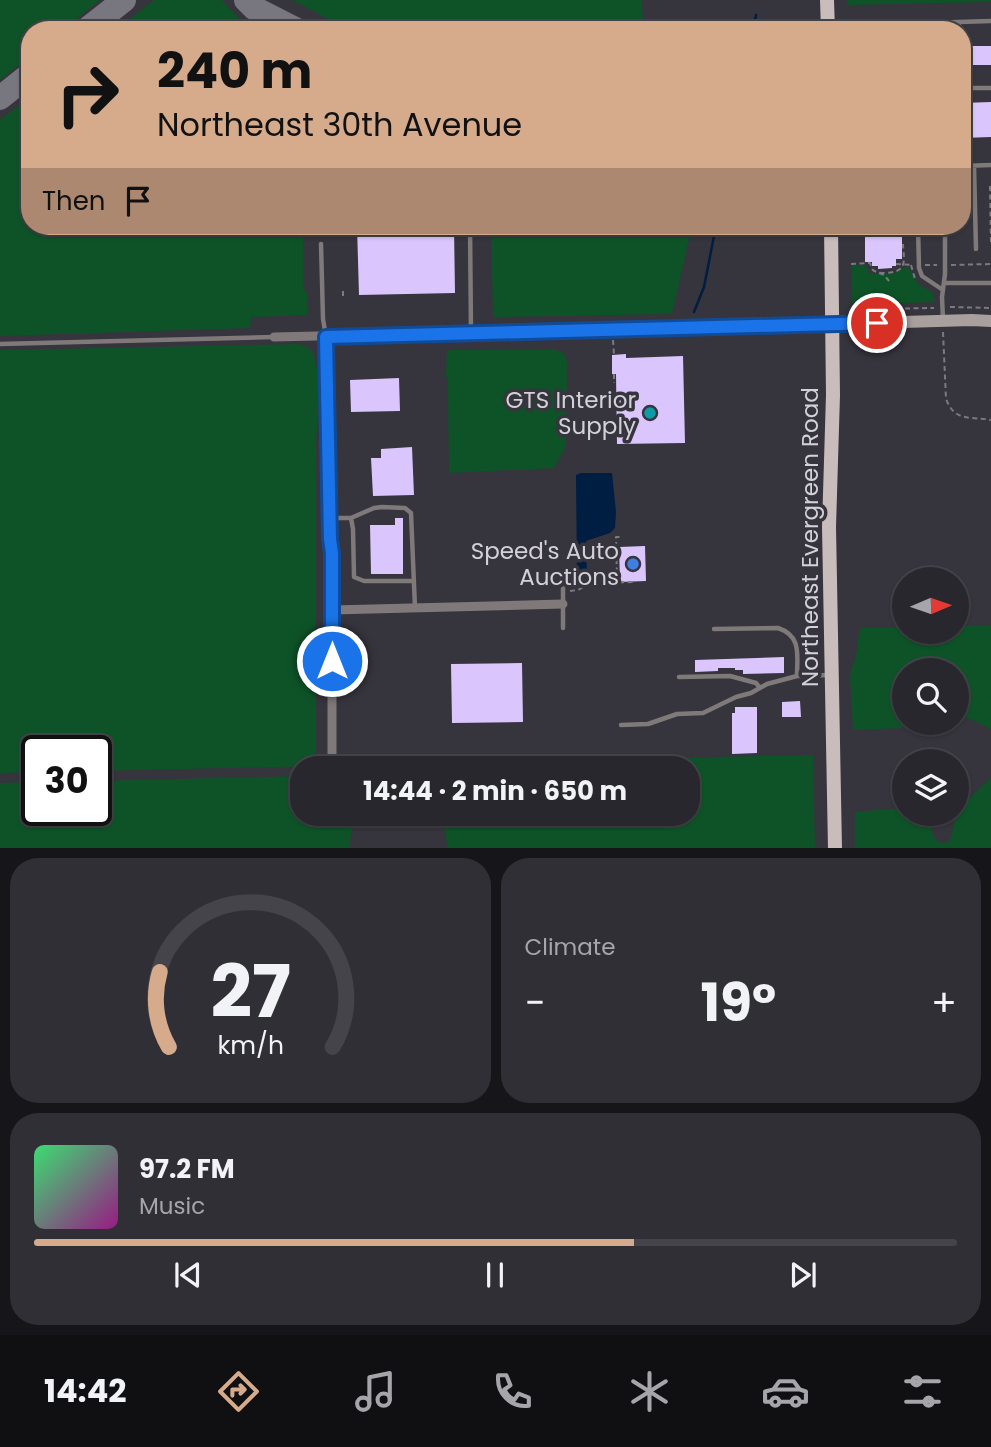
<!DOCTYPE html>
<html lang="en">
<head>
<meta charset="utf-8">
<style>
	body { margin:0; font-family:Poppins,sans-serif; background:#302f36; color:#f1f3f6; height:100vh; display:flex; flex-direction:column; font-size:26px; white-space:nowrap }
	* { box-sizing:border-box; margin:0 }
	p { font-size:23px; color:#a5a5aa }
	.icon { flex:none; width:38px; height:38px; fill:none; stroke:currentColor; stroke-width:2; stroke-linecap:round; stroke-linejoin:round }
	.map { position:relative; height:848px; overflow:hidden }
	.details { display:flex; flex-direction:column; gap:10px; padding:10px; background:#161519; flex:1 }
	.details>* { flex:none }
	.hud { position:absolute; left:21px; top:21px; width:950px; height:214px; border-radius:28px; box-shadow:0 2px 5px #0004,0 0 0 2px #44444a; background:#d6ab8b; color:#111; overflow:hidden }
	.needle { width:46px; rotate:88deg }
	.buttons { position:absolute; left:892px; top:567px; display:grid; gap:14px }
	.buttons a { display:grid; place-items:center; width:77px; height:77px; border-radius:50%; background:#28272e; box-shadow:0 2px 5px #0004,0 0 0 2px #44444a; font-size:35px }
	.speed { position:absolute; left:21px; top:735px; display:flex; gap:14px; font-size:35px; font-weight:700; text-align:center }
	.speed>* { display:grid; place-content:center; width:91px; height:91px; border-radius:50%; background:#28272e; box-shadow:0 2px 5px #0004,0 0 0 2px #44444a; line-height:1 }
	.speed .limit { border:4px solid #111; border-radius:10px; background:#fff; color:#111 }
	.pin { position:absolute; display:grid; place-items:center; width:60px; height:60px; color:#fff; margin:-30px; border:4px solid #fff; border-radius:50%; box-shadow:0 2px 7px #0007 }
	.me { position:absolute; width:77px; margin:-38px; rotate:0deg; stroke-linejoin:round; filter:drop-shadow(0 0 5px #0008) }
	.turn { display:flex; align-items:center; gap:24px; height:147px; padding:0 21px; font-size:32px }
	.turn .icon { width:91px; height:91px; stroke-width:2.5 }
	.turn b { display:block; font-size:49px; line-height:60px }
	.then { display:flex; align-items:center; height:66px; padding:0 21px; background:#0003; gap:14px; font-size:26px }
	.big { font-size:52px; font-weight:700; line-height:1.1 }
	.details .card { flex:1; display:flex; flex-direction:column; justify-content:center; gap:10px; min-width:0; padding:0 24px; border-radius:28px; background:#302f36 }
	.details .dial { align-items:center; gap:0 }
	.dial svg { height:182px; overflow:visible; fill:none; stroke:#44444a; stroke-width:7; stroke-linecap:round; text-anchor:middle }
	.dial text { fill:#f1f3f6; stroke:none }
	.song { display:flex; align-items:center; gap:21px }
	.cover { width:84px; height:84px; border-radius:10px; background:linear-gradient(135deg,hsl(140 70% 55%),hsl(310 70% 35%)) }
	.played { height:7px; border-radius:4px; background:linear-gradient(90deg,#d6ab8b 65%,#44444a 65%) }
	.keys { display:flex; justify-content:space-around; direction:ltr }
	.heat { display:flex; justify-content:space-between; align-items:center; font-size:38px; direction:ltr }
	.details .tiles { flex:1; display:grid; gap:10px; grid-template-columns:1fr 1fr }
	.card:last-child { grid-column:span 2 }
	.trip { position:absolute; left:290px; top:756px; width:410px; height:70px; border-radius:28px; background:#28272e; box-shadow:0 2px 5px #0004,0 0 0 2px #44444a; font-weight:700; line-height:70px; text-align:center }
	.dock { display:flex; height:112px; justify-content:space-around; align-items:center; background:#101012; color:#a5a5aa }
	.dock .icon { width:49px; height:49px }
	.dock .selected { color:#d6ab8b }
	.dock b { font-size:32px; color:#f1f3f6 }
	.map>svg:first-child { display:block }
	.green { fill:#0e5328 }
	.water { fill:#001d42 }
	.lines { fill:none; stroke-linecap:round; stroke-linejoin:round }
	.stream { stroke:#001d42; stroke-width:2.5 }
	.taxiway { stroke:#78767e; stroke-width:24 }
	.building { fill:#dac6fd }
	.path { stroke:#7b7981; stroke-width:2; stroke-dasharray:5 3.5; stroke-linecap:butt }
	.lane { stroke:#7f7a79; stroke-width:4.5 }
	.street { stroke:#7f7a79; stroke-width:9 }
	.secondary { stroke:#a9a09e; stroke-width:12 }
	.primary { stroke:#c9bdbb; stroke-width:14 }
	.route-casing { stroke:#114b97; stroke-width:18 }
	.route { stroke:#1a73e8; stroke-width:12 }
	.culture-dot { fill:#0f9aa8; stroke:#36343d; stroke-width:2.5 }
	.shop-dot { fill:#3f7fe0; stroke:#36343d; stroke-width:2.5 }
	.labels { text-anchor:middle; stroke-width:7; stroke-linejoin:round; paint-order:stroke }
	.poi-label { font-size:23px; fill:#d3d1d7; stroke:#36343d; text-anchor:end }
	.street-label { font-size:23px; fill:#d3d1d7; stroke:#36343d }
</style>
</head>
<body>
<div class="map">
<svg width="991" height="849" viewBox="0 0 991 849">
	<rect width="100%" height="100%" fill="#36343d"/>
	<path class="green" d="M 0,0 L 100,0 L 63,30 L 30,30 L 30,56 L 0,80 Z
		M 154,0 L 222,0 L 241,21 L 263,30 L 116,30 Z
		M 292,0 L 642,0 L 643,30 L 350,30 Z
		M 847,0 L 991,0 L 991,2 L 847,5 Z
		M 30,97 L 30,226 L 303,226 L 303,288 L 307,293 L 307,315 L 251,317 L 250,328 L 0,336 L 0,120 Z
		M 491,226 L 692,226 L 672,314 L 493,317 Z
		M 852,265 L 865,265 L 865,267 L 868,268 L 869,274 L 893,274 L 905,267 L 909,268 L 918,284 L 932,292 L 935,302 L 870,304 L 864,307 L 856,307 L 852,302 Z
		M 300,344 L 310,349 L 314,355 L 320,385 L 316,442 L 316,766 L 96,771 L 96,751 L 37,751 L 37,772 L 0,773 L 0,350 Z
		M 554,349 L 565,354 L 567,362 L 566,447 L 554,468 L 449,473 L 448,379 L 446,376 L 447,352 L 450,350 Z
		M 957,626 L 991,626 L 991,729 L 957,713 L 957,670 L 905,670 L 905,723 L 924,723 L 901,728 L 853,730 L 850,675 L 857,651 L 858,637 L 861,628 L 905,627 L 905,632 L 957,632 Z
		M 813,755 L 815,849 L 448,848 L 442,814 L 688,814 L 688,768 L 435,768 L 434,762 Z
		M 303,776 L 303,814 L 354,814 L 349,848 L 0,848 L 0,783 L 37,782 L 37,810 L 96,810 L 96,781 Z
		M 991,778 L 991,848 L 855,848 L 855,812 L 902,808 L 905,809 L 905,814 L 925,814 C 935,826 929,849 950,841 L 956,816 L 960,807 Z"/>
	<path class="water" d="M 581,473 L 612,473 L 616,512 L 615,528 L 610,533 L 586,541 L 587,577 L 582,578 L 577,577 L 576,475 Z"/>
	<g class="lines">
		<path class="stream" d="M 753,30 L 756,15
			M 694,312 L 704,287 L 716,226"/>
		<path class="taxiway" d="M 246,0 L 254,8 L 297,30
			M 86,30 L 124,0
			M 0,98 L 30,74"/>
	</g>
	<path class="building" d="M 967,46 L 991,46 L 991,65 L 967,65 Z
		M 991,102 L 991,137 L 962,138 L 962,103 Z
		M 357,226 L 454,226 L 455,293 L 359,295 Z
		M 865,226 L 902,226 L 902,259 L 896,259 L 896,266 L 892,266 L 892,268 L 878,269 L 878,266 L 872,266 L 872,262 L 865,262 Z
		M 626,354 L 626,358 L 683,356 L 685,443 L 617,444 L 616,374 L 612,374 L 612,355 Z
		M 399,378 L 400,411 L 351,412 L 350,380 Z
		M 412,447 L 414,495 L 373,496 L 371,458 L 381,458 L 381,449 Z
		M 395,518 L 403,518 L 403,574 L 371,574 L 370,525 L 395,525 Z
		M 645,546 L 646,581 L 620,582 L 619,547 Z
		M 784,657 L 784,673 L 743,674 L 743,670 L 735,670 L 735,668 L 718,668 L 718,671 L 695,672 L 695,660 Z
		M 522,663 L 523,722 L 452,723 L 451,664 Z
		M 800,701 L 801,717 L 782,717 L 782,702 Z
		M 735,707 L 757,707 L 757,753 L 732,754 L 732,713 L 735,713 Z"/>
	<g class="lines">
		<path class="path" d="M 990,186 L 991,245
			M 851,264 L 870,263 C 871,265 871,267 872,269 C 876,275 896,274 901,268 C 906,263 903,251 903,244
			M 896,264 L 912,265
			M 911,265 L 915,279
			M 925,265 L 937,265
			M 951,265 L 991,264
			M 879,273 L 884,275 L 889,281
			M 343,291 L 343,298
			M 950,307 L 991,308
			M 852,309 L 853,307 L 858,311
			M 863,312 L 872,309 L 934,308
			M 943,332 L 946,399 C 955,423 972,416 991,420
			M 613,340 L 614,355
			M 614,374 L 614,383
			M 617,581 L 616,537 L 620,537
			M 570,591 L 578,590 L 591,583 L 634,582"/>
		<path class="lane" d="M 959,22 L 959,30
			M 927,30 L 926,23 L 991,21
			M 962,88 L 991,88
			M 962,166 L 991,165
			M 974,166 L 976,249
			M 470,226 L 471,332
			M 918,226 L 919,268 L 922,276 L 943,290
			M 321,244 L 323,319 L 326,337
			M 944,283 L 991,283
			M 943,320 L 942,297 L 945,274 L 945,226
			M 0,344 L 274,337
			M 330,518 L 351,518 L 374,508 L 382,507 L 405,508 L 411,513 L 415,608
			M 351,518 L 353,529 L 354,577 L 364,581 L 414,581
			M 563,580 L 563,628
			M 714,629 L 778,628 C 802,636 797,655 797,676
			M 679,677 L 730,676 L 756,683 L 760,688
			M 621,725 L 648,724 L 677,714 L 703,713 L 736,697 L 751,693 L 767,684 L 797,676 L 831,675"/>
		<path class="street" d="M 274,337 L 833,324
			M 326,337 L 330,539 L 332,553 L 332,768
			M 332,610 L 563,604"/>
		<path class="secondary" d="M 833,324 L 972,320 L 991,321"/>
		<path class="primary" d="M 827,0 L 828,30
			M 831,226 L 833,395 L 829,527 L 835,849"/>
	</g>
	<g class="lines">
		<defs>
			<path id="route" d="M 332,661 L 332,553 L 330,539 L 326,337 L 877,323"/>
		</defs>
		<use href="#route" class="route-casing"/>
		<use href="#route" class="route"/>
	</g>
	<circle class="culture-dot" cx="650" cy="413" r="7"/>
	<circle class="shop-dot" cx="633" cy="564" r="7"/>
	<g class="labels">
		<g class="poi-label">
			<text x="636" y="408">GTS Interior<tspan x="636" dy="26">Supply</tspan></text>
			<text x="619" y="559">Speed's Auto<tspan x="619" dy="26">Auctions</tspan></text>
		</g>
		<g class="street-label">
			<text transform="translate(810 537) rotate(-90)" y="8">Northeast Evergreen Road</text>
		</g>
	</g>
</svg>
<div class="buttons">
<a><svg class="needle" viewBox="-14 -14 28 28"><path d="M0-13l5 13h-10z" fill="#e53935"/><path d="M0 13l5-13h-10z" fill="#a5a5aa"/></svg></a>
<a><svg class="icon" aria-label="search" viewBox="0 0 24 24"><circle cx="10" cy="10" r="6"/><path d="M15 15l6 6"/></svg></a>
<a><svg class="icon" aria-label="layers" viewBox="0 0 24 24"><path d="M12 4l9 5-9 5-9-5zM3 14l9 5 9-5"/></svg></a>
</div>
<div class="speed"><div class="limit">30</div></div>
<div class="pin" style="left:877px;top:323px;background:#d93025"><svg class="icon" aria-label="arrive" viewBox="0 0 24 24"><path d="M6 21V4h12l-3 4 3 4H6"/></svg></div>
<svg class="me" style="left:332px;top:661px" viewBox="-20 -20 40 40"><circle r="17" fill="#1a73e8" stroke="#fff" stroke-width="3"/><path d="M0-11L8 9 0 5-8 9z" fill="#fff"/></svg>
<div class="trip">14:44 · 2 min · 650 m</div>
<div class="hud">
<div class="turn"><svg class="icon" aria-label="right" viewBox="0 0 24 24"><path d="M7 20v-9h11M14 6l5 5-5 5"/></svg><div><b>240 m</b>Northeast 30th Avenue</div></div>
<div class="then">Then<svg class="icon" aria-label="arrive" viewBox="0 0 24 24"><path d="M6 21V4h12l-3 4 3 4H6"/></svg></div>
</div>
</div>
<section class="details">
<div class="tiles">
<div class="card dial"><svg viewBox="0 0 100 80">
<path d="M14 69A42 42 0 1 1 86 69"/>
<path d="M14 69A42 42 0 0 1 10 36" stroke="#d6ab8b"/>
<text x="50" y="56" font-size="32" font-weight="700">27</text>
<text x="50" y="72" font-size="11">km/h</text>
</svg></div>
<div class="card"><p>Climate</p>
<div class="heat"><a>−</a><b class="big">19°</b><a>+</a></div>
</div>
<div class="card">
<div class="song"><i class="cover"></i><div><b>97.2 FM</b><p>Music</p></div></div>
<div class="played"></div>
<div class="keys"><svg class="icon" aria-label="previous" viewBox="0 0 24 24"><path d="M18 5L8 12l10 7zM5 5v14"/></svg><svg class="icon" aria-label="pause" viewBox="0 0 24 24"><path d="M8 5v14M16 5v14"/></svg><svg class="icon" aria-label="next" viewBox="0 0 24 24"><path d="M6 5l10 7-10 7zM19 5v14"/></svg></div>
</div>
</div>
</section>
<nav class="dock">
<b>14:42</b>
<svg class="icon selected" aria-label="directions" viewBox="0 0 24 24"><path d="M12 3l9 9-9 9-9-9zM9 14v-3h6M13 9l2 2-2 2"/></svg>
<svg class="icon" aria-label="music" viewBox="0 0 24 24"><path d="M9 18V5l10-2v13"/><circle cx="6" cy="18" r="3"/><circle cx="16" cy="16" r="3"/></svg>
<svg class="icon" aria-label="phone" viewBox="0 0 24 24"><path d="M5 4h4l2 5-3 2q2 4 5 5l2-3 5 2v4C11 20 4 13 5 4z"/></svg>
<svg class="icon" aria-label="climate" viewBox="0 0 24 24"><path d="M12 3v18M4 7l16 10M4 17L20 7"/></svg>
<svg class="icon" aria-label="car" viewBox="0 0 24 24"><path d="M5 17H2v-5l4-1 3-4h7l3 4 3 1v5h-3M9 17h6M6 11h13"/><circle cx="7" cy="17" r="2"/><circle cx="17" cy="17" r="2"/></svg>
<svg class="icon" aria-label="filters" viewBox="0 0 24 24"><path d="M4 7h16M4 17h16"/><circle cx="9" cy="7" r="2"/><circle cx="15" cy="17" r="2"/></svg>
</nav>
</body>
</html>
